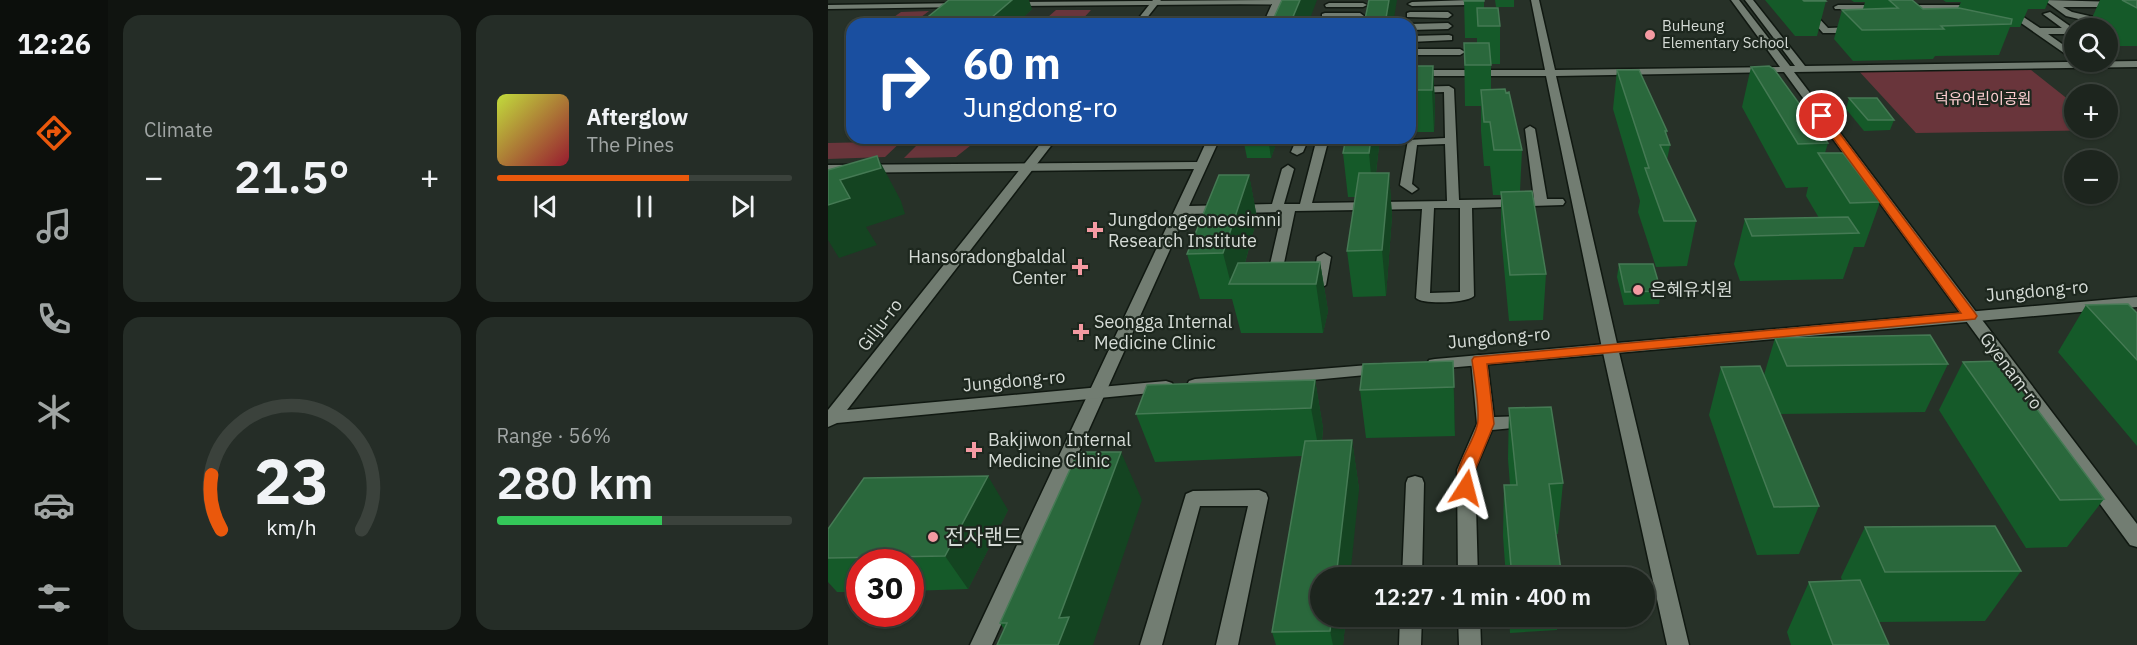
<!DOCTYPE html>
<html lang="en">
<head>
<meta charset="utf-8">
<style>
	body { margin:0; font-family:"IBM Plex Sans","Noto Sans KR",sans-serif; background:#252d27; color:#f1f3f6; height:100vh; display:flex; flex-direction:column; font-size:22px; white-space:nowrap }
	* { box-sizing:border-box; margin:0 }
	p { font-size:20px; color:#a0a5a4 }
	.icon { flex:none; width:33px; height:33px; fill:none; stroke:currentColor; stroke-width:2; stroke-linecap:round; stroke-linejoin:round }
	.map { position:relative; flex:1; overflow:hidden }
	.panel { display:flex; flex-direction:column; gap:15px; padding:15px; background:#101410; width:720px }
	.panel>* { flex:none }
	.guide { position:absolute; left:18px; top:18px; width:570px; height:126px; border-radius:18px; box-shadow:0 2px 4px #0004,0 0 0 2px #3b423c; background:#1a4fa0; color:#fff; overflow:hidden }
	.controls { position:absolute; left:1236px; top:18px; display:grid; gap:12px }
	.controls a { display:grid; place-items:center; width:54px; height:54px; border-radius:50%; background:#1d251e; box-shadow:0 2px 4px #0004,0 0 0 2px #3b423c; font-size:30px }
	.speed { position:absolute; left:18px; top:549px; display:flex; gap:12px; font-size:30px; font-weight:700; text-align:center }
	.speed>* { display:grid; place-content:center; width:78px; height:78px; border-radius:50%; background:#1d251e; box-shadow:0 2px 4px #0004,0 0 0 2px #3b423c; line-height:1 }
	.speed .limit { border:9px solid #d22; background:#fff; color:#111 }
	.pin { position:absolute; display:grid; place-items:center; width:51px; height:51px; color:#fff; margin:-26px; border:3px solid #fff; border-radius:50%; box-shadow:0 2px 6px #0007 }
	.me { position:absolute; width:66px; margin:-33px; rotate:9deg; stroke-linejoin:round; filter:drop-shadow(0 0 4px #0008) }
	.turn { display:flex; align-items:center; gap:21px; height:126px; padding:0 18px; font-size:27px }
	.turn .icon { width:78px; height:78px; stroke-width:2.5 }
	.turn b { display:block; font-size:42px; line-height:51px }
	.big { font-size:45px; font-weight:600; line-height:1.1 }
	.panel .tile { flex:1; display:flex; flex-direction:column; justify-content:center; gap:9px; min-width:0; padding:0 21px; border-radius:18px; background:#252d27 }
	.panel .dial { align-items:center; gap:0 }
	.dial svg { height:156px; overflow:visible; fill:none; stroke:#3b423c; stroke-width:7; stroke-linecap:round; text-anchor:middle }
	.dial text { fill:#f1f3f6; stroke:none }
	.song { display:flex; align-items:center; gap:18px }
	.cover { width:72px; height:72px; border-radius:9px; background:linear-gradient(135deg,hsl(70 70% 55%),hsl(350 70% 35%)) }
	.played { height:6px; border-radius:3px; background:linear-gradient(90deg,#ea580c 65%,#3b423c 65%) }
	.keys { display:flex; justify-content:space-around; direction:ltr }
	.heat { display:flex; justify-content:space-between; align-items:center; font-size:33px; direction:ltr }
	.charge { height:9px; border-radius:4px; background:linear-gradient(90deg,#34c759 56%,#3b423c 0) }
	.panel .tiles { flex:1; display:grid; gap:15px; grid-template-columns:repeat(2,1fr) }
	.trip { position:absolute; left:482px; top:567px; width:345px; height:60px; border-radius:30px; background:#1d251e; box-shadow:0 2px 4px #0004,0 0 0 2px #3b423c; font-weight:600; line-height:60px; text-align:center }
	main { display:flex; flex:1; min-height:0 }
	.menu { display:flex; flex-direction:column; width:108px; justify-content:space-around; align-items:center; background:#0c0f0c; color:#a0a5a4 }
	.menu .icon { width:42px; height:42px }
	.menu .current { color:#ea580c }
	.menu b { font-size:27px; color:#f1f3f6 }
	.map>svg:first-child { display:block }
	.green { fill:#69353b }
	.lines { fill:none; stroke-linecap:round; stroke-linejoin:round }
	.street-casing { stroke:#101811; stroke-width:3 }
	.secondary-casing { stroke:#101811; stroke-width:3 }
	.street { fill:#727d72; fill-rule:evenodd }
	.secondary { fill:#727d72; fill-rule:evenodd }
	.wall { fill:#155a29 }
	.shaded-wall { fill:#144421 }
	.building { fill:#2a683c; stroke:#457a54; stroke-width:1.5 }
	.route { fill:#ea580c; stroke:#983908; stroke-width:1.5 }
	.poi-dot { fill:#f49aa2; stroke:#1d271e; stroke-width:2 }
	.labels { text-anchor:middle; stroke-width:4.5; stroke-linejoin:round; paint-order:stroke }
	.far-poi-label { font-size:15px; fill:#d5dbd6; stroke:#1d271e; text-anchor:start }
	.far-park-label { font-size:15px; fill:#ffcfd2; stroke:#1d271e }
	.poi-label { font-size:18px; fill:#d5dbd6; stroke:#1d271e; text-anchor:start }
	.street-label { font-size:18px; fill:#d5dbd6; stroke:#1d271e }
	.near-poi-label { font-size:21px; fill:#d5dbd6; stroke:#1d271e; text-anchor:start }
</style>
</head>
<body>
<main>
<nav class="menu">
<b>12:26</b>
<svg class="icon current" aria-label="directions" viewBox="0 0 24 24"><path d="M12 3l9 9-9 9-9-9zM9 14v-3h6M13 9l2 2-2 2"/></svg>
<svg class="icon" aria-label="music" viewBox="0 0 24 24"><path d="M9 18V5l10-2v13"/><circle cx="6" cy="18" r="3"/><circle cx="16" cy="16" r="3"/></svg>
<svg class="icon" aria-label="phone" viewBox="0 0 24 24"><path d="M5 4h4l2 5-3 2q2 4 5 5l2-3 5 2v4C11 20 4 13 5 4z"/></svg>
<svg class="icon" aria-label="climate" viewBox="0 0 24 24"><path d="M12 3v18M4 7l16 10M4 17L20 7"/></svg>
<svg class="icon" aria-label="car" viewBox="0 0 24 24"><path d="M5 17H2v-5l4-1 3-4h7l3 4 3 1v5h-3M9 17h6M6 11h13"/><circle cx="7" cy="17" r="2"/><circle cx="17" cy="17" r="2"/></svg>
<svg class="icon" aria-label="filters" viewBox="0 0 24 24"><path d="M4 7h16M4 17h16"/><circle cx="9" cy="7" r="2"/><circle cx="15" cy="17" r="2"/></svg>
</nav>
<section class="panel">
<div class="tiles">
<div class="tile"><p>Climate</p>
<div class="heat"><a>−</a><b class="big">21.5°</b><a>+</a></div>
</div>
<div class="tile">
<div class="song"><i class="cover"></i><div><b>Afterglow</b><p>The Pines</p></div></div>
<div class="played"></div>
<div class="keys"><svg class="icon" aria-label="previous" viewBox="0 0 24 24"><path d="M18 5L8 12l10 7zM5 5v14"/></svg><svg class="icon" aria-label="pause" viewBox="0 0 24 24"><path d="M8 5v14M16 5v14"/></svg><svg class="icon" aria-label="next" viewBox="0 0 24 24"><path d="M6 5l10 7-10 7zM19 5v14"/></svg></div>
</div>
<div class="tile dial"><svg viewBox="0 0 100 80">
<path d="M14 69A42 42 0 1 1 86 69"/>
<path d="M14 69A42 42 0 0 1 9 41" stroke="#ea580c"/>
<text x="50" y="56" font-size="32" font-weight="700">23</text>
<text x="50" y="72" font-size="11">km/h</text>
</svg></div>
<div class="tile"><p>Range · 56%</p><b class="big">280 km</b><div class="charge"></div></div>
</div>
</section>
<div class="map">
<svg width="1309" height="645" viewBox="0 0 1309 645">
	<rect width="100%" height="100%" fill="#273128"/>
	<path class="green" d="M 228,10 L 263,10 L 250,24 L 243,24 L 244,21 C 240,18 230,15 227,20 L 233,21 L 235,24 L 212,24 Z
		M 101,11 L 84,24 L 56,24 L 73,12 Z
		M 1198,66 L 1246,104 L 1246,128 L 1277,128 L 1280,130 L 1088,133 L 1029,69 Z
		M 50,138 L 77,138 L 57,157 L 0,159 L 0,143 L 45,142 Z
		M 96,138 L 108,138 L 107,141 L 152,138 L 128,157 L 76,158 Z"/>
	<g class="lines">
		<defs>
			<path id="street" d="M 454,0 L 443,24 L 435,24 L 444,4 L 183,6 L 179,4 L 183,2 Z
				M 642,0 L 641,5 L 638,5 L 584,6 L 580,4 L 584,2 Z
				M 703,0 L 711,0 L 727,70 L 952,67 L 903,0 L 911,0 L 962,66 L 967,66 L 917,0 L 925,0 L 977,66 L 1309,61 L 1309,67 L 966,72 L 1309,524 L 1309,547 L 1302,545 L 956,72 L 728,76 L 790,348 L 861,645 L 839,645 L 774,348 L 718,76 L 582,76 L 582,70 L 717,70 Z
				M 966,0 L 974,0 L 1000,28 L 1028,27 L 1032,30 L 1028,33 L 995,33 Z
				M 1216,0 L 1291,2 L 1293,0 L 1309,0 L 1309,4 L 1301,7 L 1235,7 L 1244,12 L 1309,27 L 1309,33 L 1238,16 Z
				M 138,3 L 139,5 L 135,7 L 0,9 L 0,5 Z
				M 501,3 L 535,3 L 539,5 L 535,7 L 498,7 L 497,5 Z
				M 1010,5 L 1152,5 L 1156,7 L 1152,9 L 1007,9 L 1006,7 Z
				M 1178,10 L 1188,12 L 1212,28 L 1234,28 L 1215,14 L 1222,12 L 1246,29 L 1246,33 L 1244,34 L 1220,34 L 1244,51 L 1236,53 L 1183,16 L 1175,15 L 1174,13 Z
				M 582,12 L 620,12 L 624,15 L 620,18 L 579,17 L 579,13 Z
				M 497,13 L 532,13 L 536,16 L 532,19 L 494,18 L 494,14 Z
				M 582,24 L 620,23 L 624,26 L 620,29 L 582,30 Z
				M 621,35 L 624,36 L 624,40 L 582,42 L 582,36 Z
				M 582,49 L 632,49 L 637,52 L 632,55 L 582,55 Z
				M 621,86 L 626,89 L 631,200 L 706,199 L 697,129 L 702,126 L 707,129 L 719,199 L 735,199 L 737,202 L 735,205 L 644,208 L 646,296 C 639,303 595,305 588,298 L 594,209 L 467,211 L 452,282 L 445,286 L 438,282 L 454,212 L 358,214 L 164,645 L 142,645 L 366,169 L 0,173 L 0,165 L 369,162 L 380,138 L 392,138 L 361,206 L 444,204 L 454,169 L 460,165 L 466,169 L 456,204 L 472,204 L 489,138 L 501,138 L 484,203 L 619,201 L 617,144 L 589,145 L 584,184 L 590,189 L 584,193 L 572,185 L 580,140 L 617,138 L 616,92 L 582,93 L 582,87 ZM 606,208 L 632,208 L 632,292 L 602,293 Z
				M 469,138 L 481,138 L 475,152 L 469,155 L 463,152 Z
				M 496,253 L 503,257 L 498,285 L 491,289 L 481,288 L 479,285 L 485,281 L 489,257 Z
				M 651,355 L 657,356 L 659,360 L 666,417 L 700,416 L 706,418 L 709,422 L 706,426 L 664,430 L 647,470 L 650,578 L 630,578 L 629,470 L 649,424 L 643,360 L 645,356 Z
				M 587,476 L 594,478 L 596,483 L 594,578 L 574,578 L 578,483 L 580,478 Z
				M 431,490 L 438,493 L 440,498 L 410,645 L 388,645 L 420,506 L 372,506 L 334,645 L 312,645 L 358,494 L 365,491 Z
				M 572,616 L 594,616 L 593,645 L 571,645 Z
				M 630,616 L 652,616 L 653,645 L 631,645 Z"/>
			<path id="secondary" d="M 325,0 L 333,0 L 314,24 L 306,24 Z
				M 217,138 L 229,138 L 19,410 L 338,381 L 344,383 L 346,387 L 344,391 L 9,423 L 0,427 L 0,410 Z
				M 1309,297 L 1309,307 L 607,369 L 601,368 L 599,364 L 601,360 L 607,359 Z
				M 553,364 L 559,365 L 561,369 L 559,373 L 367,391 L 361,389 L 359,385 L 361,381 L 367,379 Z"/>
		</defs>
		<use href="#street" class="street-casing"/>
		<use href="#secondary" class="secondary-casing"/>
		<use href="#street" class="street"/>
		<use href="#secondary" class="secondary"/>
	</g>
	<path class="wall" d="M 636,0 L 656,0 L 656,8 L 672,26 L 672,64 L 663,64 L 663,90 L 694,150 L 692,191 L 718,274 L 715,320 L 681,321 L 673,235 L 673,195 L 665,195 L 662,166 L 656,166 L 653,131 L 653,106 L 637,106 L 636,43 L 649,43 L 649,38 L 637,38 Z
		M 667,0 L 686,0 L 686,7 L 668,7 Z
		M 937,0 L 997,0 L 998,1 L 989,36 L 967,36 Z
		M 1023,0 L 1084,0 L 1095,9 L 1130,8 L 1133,2 L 1118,2 L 1115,0 L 1221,0 L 1217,9 L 1200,9 L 1192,27 L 1182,27 L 1171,55 L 1107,56 L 1105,59 L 1025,61 L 1006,39 L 1014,10 L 1035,9 L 1037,2 L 1026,2 Z
		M 1272,0 L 1309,0 L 1309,46 L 1290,46 L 1280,39 L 1280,28 L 1263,28 L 1260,27 Z
		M 204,9 L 188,24 L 97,24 L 96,20 Z
		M 582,66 L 605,66 L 607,106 L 606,132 L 582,132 Z
		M 923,67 L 1000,143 L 997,153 L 1052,202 L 1036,247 L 1026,247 L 1015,279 L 912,281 L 906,264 L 917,219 L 991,218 L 978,196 L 980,187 L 958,188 L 914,107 Z
		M 789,70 L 839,131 L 838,136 L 842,145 L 839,160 L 868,221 L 859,266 L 828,267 L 810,212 L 812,201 L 785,109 Z
		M 1021,98 L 1066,120 L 1062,130 L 1036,131 L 1018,109 Z
		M 415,138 L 450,138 L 443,158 L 419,158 Z
		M 515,138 L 551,138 L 551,146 L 548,173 L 561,173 L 564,216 L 558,296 L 525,297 L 519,251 L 527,197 L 520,197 L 515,153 L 516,148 Z
		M 421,175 L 429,218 L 417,263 L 492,262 L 500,311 L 495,333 L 413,333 L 404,299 L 372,299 L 359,254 Z
		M 791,264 L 833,291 L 831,304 L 796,305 L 789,277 Z
		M 1258,305 L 1309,313 L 1309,446 L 1230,352 Z
		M 947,338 L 1120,364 L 1097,412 L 952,414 L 991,506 L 971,554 L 929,555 L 881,415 L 893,367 L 936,375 Z
		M 625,361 L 627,436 L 538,438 L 532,390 Z
		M 1135,362 L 1276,499 L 1239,547 L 1198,548 L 1111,410 Z
		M 487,380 L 495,428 L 494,441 L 524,440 L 531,489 L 492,616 L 518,616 L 515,645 L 448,645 L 444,632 L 474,456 L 327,462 L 308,414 Z
		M 681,408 L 735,483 L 730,534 L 728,534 L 734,578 L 678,578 L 675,536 L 676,485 L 682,485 L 680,459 Z
		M 314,500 L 176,629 L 172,623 Z
		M 180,510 L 140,589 L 82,591 L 82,562 L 32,562 L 32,592 L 9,592 L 0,582 L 0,529 Z
		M 1037,527 L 1193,571 L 1157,621 L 1050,622 L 1061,645 L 963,645 L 959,632 L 981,582 L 1014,581 L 1013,577 Z
		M 681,616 L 731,616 L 729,630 L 682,633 Z"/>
	<path class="shaded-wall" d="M 184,0 L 201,0 L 204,9 L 188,24 L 156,24 Z
		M 472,0 L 489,0 L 480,24 L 462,24 Z
		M 561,0 L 569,0 L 565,24 L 557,24 Z
		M 605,66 L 607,106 L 606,132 L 604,90 Z
		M 440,138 L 450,138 L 443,158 Z
		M 543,138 L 551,138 L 551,146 L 545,197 L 541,153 Z
		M 49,156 L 73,201 L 77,214 L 38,227 L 49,245 L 11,258 L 0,240 L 0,205 L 12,180 Z
		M 561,173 L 564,216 L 558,296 L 554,250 Z
		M 421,175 L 429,218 L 411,284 L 403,284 L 395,253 Z
		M 492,262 L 500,311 L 495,333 L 488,284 Z
		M 625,361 L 627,409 L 627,436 L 626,387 Z
		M 487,380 L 495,428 L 492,456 L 483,408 Z
		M 524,440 L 531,489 L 522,578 L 508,578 Z
		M 293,452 L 314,500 L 265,645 L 230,645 L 231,618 Z
		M 160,476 L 180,510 L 140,589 L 117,556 Z
		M 504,616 L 518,616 L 515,645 L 505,645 L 502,631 Z"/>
	<path class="building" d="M 121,0 L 184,0 L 156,24 L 111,24 L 116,20 L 96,20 Z
		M 454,0 L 472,0 L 462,24 L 443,24 Z
		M 541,0 L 561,0 L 557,24 L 536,24 Z
		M 636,0 L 656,0 L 656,1 L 636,1 Z
		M 975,0 L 997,0 L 998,1 L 976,1 Z
		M 1061,0 L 1084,0 L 1095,9 L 1131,8 L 1184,19 L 1183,24 L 1113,26 L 1116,29 L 1034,30 L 1014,10 L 1070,8 Z
		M 1294,0 L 1309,0 L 1309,8 Z
		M 649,8 L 670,8 L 672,26 L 650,26 Z
		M 636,43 L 661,43 L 663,65 L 637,65 Z
		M 582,66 L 605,66 L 604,90 L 582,90 Z
		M 941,66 L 946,69 L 1000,143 L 970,144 L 923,67 Z
		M 789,70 L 811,70 L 839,131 L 837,131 L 842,145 L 832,145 L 868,221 L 836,221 L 817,168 L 821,168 Z
		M 677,89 L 678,93 L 681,92 L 694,150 L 666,150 L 662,122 L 656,122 L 653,90 Z
		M 1021,98 L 1049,98 L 1066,120 L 1040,120 Z
		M 518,138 L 543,138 L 541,153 L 515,153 Z
		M 990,153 L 1015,153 L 1052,202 L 1022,203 Z
		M 49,156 L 53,168 L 12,180 L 22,198 L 0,205 L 0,170 Z
		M 531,173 L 561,173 L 554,250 L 519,251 Z
		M 391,175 L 421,175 L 395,253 L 359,254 Z
		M 704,191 L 718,274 L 682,275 L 673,192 Z
		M 1020,217 L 1031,233 L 924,236 L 917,219 Z
		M 492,262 L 488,284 L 401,284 L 410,263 Z
		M 791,264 L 825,264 L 833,291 L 797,292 Z
		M 1300,304 L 1309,313 L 1309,360 L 1258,305 Z
		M 1102,335 L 1120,364 L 959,366 L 947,338 Z
		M 625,361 L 626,387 L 532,390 L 535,364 Z
		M 1173,361 L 1276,499 L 1232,500 L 1135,362 Z
		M 932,366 L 991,506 L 946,507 L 893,367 Z
		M 487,380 L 483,408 L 308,414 L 319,385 Z
		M 723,407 L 735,483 L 721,484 L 734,578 L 684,578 L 676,485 L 689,485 L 681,408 Z
		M 524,440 L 508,578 L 492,578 L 492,616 L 504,616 L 502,631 L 444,632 L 477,441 Z
		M 250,452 L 293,452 L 231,618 L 241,617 L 230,645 L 169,645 L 179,623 L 172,623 Z
		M 160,476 L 117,556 L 0,558 L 0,529 L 36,478 Z
		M 1167,526 L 1193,571 L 1057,572 L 1037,527 Z
		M 1032,580 L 1061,645 L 1005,645 L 981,582 Z"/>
	<path class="route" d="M 994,113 L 997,114 L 1147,313 L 1149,316 L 1147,319 L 659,364 L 666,424 L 647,470 L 647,488 L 644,493 L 638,495 L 632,493 C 621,471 644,447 649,426 C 653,414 646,375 644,360 L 646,357 L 1133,313 L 989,116 Z"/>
	<g class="poi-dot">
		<circle cx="822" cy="35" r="6"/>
		<path d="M264 221h6v6h6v6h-6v6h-6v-6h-6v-6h6z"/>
		<path d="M249 258h6v6h6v6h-6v6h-6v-6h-6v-6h6z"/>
		<circle cx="810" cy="290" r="6"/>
		<path d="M250 323h6v6h6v6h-6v6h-6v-6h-6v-6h6z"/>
		<path d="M143 441h6v6h6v6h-6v6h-6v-6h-6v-6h6z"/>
		<circle cx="105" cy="537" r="6"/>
	</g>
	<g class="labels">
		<g class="far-poi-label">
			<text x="834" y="31">BuHeung<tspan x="834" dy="17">Elementary School</tspan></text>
		</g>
		<g class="far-park-label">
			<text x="1155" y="104">덕유어린이공원</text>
		</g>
		<g class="poi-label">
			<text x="280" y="226">Jungdongeoneosimni<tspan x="280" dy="21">Research Institute</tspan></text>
			<text x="238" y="263" text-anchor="end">Hansoradongbaldal<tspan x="238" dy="21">Center</tspan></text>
			<text x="822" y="296">은혜유치원</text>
			<text x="266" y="328">Seongga Internal<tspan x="266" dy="21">Medicine Clinic</tspan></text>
			<text x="160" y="446">Bakjiwon Internal<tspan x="160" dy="21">Medicine Clinic</tspan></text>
		</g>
		<g class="street-label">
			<text transform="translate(1209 291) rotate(-5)" y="6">Jungdong-ro</text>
			<text transform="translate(52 325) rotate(-52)" y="6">Gilju-ro</text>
			<text transform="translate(671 338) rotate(-5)" y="6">Jungdong-ro</text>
			<text transform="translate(1183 371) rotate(53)" y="6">Gyenam-ro</text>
			<text transform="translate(186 381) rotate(-5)" y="6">Jungdong-ro</text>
		</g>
		<g class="near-poi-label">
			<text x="117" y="544">전자랜드</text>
		</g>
	</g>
</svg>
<div class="controls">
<a><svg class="icon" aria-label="search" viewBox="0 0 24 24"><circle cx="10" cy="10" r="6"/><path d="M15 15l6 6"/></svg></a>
<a>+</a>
<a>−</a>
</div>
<div class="speed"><div class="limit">30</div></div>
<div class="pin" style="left:994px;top:116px;background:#d93025"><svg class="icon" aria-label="arrive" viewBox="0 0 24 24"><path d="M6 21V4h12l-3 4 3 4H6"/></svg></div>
<svg class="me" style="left:638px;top:488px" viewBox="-20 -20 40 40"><path d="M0-17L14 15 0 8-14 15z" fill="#ea580c" stroke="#fff" stroke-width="4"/></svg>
<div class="trip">12:27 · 1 min · 400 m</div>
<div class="guide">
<div class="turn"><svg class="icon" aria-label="right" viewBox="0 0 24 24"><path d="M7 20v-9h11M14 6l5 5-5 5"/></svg><div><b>60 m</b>Jungdong-ro</div></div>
</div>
</div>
</main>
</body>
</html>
